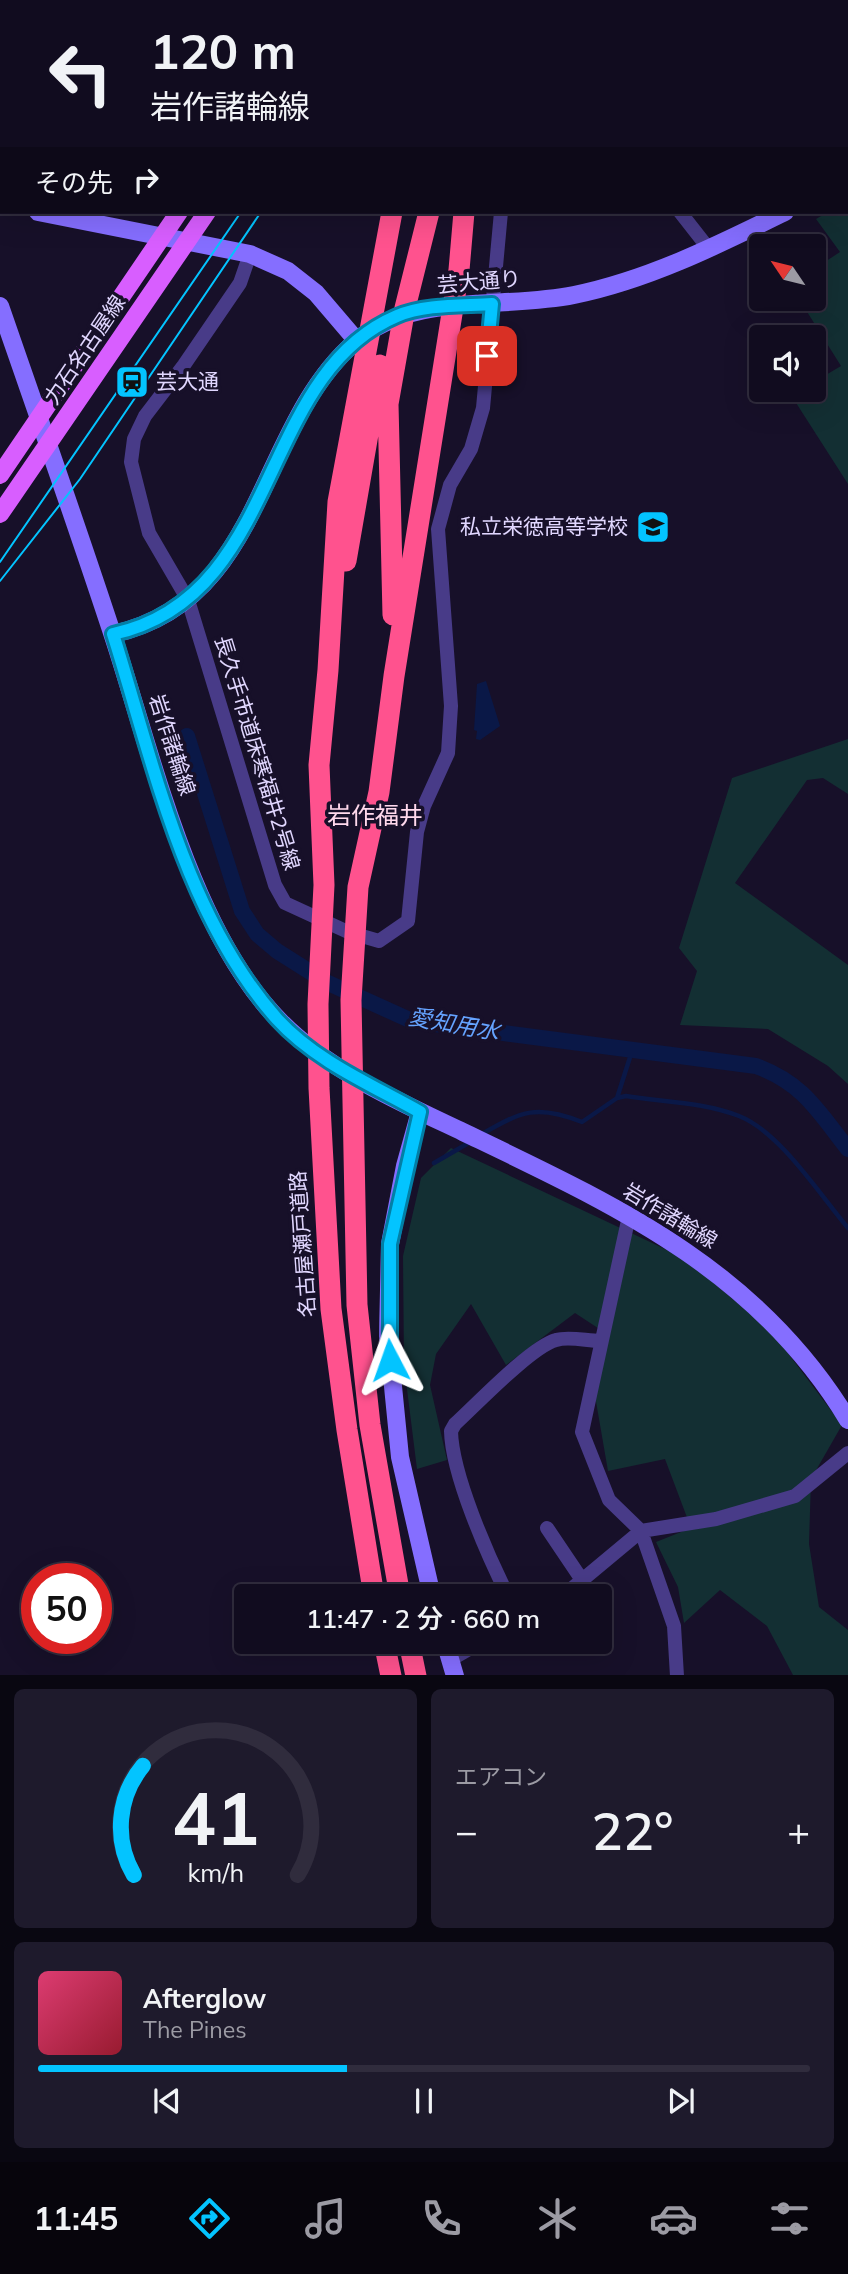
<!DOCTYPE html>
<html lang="ja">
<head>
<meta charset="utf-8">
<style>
	body { margin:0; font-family:Mulish,"Noto Sans JP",sans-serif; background:#1e1a2c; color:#f1f3f6; height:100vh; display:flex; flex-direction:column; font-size:26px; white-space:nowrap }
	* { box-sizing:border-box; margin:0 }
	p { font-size:23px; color:#9c9ba4 }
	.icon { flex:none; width:38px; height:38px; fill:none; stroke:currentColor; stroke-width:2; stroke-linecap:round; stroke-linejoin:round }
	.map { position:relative; height:1675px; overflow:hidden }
	.panel { display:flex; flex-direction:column; gap:14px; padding:14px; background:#090711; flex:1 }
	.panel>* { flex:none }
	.hud { position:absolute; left:0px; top:0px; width:849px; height:214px; box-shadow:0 7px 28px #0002,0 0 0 2px #302c3d; background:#110c1f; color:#f1f3f6; overflow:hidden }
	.needle { width:46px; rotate:305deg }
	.buttons { position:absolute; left:749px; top:234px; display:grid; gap:14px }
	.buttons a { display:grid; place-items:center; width:77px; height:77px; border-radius:7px; background:#110c1f; box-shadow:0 7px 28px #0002,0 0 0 2px #302c3d; font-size:35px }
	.speed { position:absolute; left:21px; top:1563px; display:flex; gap:14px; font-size:35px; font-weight:700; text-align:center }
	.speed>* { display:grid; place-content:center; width:91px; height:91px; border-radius:50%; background:#110c1f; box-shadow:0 7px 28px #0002,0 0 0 2px #302c3d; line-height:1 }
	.speed .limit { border:10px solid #d22; background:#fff; color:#111 }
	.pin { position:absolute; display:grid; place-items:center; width:60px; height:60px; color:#fff; margin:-30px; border-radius:14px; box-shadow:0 4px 10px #0006 }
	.me { position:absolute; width:77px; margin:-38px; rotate:356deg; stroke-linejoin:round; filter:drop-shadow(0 0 5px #0008) }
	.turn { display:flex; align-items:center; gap:24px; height:147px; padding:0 35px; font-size:32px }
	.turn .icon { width:91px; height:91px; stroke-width:2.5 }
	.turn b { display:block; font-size:49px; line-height:60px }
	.then { display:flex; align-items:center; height:66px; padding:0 35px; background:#0003; gap:14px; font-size:26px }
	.big { font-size:52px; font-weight:600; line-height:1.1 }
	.panel .widget { flex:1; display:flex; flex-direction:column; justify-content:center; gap:10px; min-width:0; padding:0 24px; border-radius:10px; background:#1e1a2c }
	.panel .dial { align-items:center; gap:0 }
	.dial svg { height:182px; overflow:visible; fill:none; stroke:#302c3d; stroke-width:7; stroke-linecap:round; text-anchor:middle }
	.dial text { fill:#f1f3f6; stroke:none }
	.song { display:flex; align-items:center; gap:21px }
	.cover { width:84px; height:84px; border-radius:10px; background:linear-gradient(135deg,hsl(340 70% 55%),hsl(350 70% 35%)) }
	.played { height:7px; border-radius:4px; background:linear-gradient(90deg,#03c4ff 40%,#302c3d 40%) }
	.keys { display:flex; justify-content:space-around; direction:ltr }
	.heat { display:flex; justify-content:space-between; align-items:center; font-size:38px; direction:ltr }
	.panel .tiles { flex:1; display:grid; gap:14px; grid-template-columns:1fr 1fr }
	.widget:last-child { grid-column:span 2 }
	.trip { position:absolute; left:234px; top:1584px; width:378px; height:70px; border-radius:7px; background:#110c1f; box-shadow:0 7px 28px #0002,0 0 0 2px #302c3d; font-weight:600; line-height:70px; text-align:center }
	.tabs { display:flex; height:112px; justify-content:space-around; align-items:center; background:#07050c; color:#9c9ba4 }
	.tabs .icon { width:49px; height:49px }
	.tabs .active { color:#03c4ff }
	.tabs b { font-size:32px; color:#f1f3f6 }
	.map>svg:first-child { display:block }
	.green { fill:#132f33 }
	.water { fill:#0a1847 }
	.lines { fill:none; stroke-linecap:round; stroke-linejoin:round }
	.stream { stroke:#0a1847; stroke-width:4.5 }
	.canal { stroke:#0a1847; stroke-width:16 }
	.street { stroke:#483b88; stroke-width:14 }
	.secondary { stroke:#856eff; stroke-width:18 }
	.primary { stroke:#d85eff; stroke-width:18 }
	.highway { stroke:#ff528e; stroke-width:21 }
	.tram { stroke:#03c4ff; stroke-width:2 }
	.route-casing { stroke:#027fa6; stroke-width:18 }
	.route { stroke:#03c4ff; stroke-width:12 }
	.labels { text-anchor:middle; stroke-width:7; stroke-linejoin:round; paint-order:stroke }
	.street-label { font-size:21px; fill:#e1d7ff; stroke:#171029 }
	.poi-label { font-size:21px; fill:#e1d7ff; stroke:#171029; text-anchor:start }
	.water-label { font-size:23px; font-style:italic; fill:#65a3ff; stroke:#171029 }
	.quarter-label { font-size:24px; fill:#ffd9ec; stroke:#171029 }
</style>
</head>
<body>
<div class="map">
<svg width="848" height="1676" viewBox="0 0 848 1676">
	<rect width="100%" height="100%" fill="#171029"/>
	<path class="green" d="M 848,203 L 848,484 L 791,395 L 800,390 L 814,390 L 814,382 L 841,366 L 799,299 L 814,299 L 814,269 L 840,252 L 816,219 L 828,212 L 847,212 Z
		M 848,739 L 848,794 L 823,778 L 807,780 L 735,883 L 848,965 L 848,1084 L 828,1066 L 768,1029 L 680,1025 L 697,971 L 679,948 L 732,778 Z
		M 451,1148 L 684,1258 L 772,1332 L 842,1425 L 811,1479 L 809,1544 L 819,1607 L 848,1630 L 848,1675 L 793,1675 L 767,1626 L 720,1590 L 684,1623 L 678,1587 L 656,1542 L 691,1528 L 665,1459 L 608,1471 L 594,1390 L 607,1334 L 575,1313 L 506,1365 L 471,1304 L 436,1354 L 430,1385 L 447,1460 L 417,1469 L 404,1365 L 403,1256 L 421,1178 Z"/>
	<path class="water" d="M 486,681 L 500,726 L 480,740 L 476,739 L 477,731 L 474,730 L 477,684 Z"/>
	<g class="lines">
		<path class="stream" d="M 617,1098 L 632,1051
			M 482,1134 C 522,1111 537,1104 582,1122 L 617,1098 L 626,1096 C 662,1102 704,1102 739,1116 C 780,1132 820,1195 848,1228
			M 434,1163 L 472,1141"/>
		<path class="canal" d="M 187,736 L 242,911 L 257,934 L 277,951 L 326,982 L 412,1021 L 756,1066 C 803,1083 818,1111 848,1149"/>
		<path class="street" d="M 85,0 L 86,2
			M 532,2 L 532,0
			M 847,135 L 848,136
			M 680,212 L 709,249
			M 250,254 L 240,283 L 184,365 L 145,416 L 134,439 L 131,462 L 149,533 L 188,600 L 275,885 L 285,903 L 348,932 L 379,941 L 408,921 L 417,832 L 424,806 L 448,753 L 451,706 L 438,529 L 450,485 L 471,449 L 483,408 L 501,212
			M 629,1216 L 582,1432 L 609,1500 L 641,1531 L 674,1626 L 677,1676
			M 547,1528 L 582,1580
			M 508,1596 C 488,1556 452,1475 451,1431 L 455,1424 C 477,1404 531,1347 556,1340 C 569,1336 587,1341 600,1341
			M 563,1596 L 641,1531 L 716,1519 L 795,1496 L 848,1453
			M 450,1660 L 471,1648 L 493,1642"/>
		<path class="secondary" d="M 847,181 L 848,181
			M 0,202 L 2,203
			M 38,212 L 250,254 L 288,271 L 316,293 L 357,341
			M 0,306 C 38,416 77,526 113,636 C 152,754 191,932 280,1021 C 329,1071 400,1102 463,1132 C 615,1205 757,1269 848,1420
			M 113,634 C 265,601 256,428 355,342 C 414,291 501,310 574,295 C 648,280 718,245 785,212
			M 420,1112 L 405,1166 L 390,1244 L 388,1336 L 400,1457 L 432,1596
			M 445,1642 L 455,1676"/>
		<path class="primary" d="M 231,0 L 234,2
			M 322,2 L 323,0
			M 350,2 L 351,0
			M 0,475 L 179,212
			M 0,514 L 207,212"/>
		<path class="highway" d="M 476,2 L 477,0
			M 346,561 L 380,365
			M 393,615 L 388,404 L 405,308 L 429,212
			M 374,1596 L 347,1430 L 331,1309 L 319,1088 L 318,1004 L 324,885 L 319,765 L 328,670 L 338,502 L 392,212
			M 400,1596 L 370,1425 L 357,1305 L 351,1000 L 358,887 L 379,792 L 394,676 L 459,270 L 464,212
			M 384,1642 L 391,1676
			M 409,1642 L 416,1676"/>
		<path class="tram" d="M 388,2 L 389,0
			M 400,2 L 401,0
			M 0,562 L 241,212
			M 0,581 L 80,479 L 261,212"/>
	</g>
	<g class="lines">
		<defs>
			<path id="route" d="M 390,1360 L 390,1244 L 420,1112 C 372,1085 315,1061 277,1019 C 184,914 154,764 113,634 C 283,597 257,375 397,316 C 424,304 463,306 492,304 L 487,356"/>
		</defs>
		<use href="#route" class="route-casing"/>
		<use href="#route" class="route"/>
	</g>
	<defs>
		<symbol id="station-square" viewBox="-11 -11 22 22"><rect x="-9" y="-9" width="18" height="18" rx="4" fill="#03c4ff" stroke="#171029"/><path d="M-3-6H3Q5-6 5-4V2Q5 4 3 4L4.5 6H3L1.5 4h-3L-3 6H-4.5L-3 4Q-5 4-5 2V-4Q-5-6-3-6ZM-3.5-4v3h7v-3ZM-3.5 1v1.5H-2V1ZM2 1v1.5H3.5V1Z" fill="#111"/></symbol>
		<symbol id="school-square" viewBox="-11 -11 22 22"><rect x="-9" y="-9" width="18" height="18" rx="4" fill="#03c4ff" stroke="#171029"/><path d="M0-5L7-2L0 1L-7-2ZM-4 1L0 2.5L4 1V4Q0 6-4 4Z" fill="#111"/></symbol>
	</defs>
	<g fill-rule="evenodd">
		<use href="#station-square" x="113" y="363" width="38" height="38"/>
		<use href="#school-square" x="634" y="508" width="38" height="38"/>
	</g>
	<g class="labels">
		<g class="street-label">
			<text transform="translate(479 282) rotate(-5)" y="7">芸大通り</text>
			<text transform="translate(85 350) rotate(-56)" y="7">力石名古屋線</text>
			<text transform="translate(172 745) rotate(72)" y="7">岩作諸輪線</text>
			<text transform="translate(257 753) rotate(73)" y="7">長久手市道床寒福井2号線</text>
			<text transform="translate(670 1216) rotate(31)" y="7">岩作諸輪線</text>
			<text transform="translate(303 1244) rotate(-94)" y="7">名古屋瀬戸道路</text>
		</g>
		<g class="poi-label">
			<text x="156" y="389">芸大通</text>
			<text x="628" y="534" text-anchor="end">私立栄徳高等学校</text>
		</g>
		<g class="water-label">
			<text transform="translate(454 1024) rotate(10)" y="8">愛知用水</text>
		</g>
		<g class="quarter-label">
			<text x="375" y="824">岩作福井</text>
		</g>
	</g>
</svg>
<div class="buttons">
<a><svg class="needle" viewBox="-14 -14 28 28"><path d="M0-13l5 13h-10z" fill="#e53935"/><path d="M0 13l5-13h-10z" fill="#9c9ba4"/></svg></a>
<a><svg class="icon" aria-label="sound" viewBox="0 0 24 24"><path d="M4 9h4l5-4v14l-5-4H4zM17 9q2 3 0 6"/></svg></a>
</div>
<div class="speed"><div class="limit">50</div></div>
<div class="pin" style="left:487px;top:356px;background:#d93025"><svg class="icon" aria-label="arrive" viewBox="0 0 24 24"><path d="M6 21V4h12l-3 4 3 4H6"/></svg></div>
<svg class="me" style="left:390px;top:1360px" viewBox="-20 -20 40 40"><path d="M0-17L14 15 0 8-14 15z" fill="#03c4ff" stroke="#fff" stroke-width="4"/></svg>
<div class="trip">11:47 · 2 分 · 660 m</div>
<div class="hud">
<div class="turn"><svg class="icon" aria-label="left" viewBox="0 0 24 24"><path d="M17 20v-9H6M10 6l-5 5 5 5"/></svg><div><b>120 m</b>岩作諸輪線</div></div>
<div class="then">その先<svg class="icon" aria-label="right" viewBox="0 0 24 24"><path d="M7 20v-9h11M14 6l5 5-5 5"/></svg></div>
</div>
</div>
<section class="panel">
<div class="tiles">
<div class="widget dial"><svg viewBox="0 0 100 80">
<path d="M14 69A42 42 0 1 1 86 69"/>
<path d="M14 69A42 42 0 0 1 18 21" stroke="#03c4ff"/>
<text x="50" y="56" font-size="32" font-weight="700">41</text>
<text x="50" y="72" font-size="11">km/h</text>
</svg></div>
<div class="widget"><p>エアコン</p>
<div class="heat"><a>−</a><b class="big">22°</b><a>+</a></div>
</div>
<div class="widget">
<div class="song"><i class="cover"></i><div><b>Afterglow</b><p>The Pines</p></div></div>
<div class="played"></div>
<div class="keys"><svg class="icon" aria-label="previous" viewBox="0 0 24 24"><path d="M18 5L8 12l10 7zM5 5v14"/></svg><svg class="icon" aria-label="pause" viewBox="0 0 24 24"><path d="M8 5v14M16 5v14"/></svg><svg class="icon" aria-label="next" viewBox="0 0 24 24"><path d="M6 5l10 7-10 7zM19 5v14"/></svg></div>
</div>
</div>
</section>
<nav class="tabs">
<b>11:45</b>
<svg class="icon active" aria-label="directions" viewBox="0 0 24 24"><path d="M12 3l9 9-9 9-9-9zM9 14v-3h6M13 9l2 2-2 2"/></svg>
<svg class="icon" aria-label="music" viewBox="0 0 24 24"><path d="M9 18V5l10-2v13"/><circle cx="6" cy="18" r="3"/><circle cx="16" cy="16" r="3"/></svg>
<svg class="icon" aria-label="phone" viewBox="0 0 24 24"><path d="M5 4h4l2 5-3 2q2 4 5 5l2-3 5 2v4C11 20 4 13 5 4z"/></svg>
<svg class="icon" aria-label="climate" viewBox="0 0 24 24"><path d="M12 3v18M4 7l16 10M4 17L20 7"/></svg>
<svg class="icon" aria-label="car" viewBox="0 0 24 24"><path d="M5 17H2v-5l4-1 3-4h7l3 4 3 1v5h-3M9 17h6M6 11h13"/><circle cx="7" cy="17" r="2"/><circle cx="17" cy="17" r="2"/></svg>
<svg class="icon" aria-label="filters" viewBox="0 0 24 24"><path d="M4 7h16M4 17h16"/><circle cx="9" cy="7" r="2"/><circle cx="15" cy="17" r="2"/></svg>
</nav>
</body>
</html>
